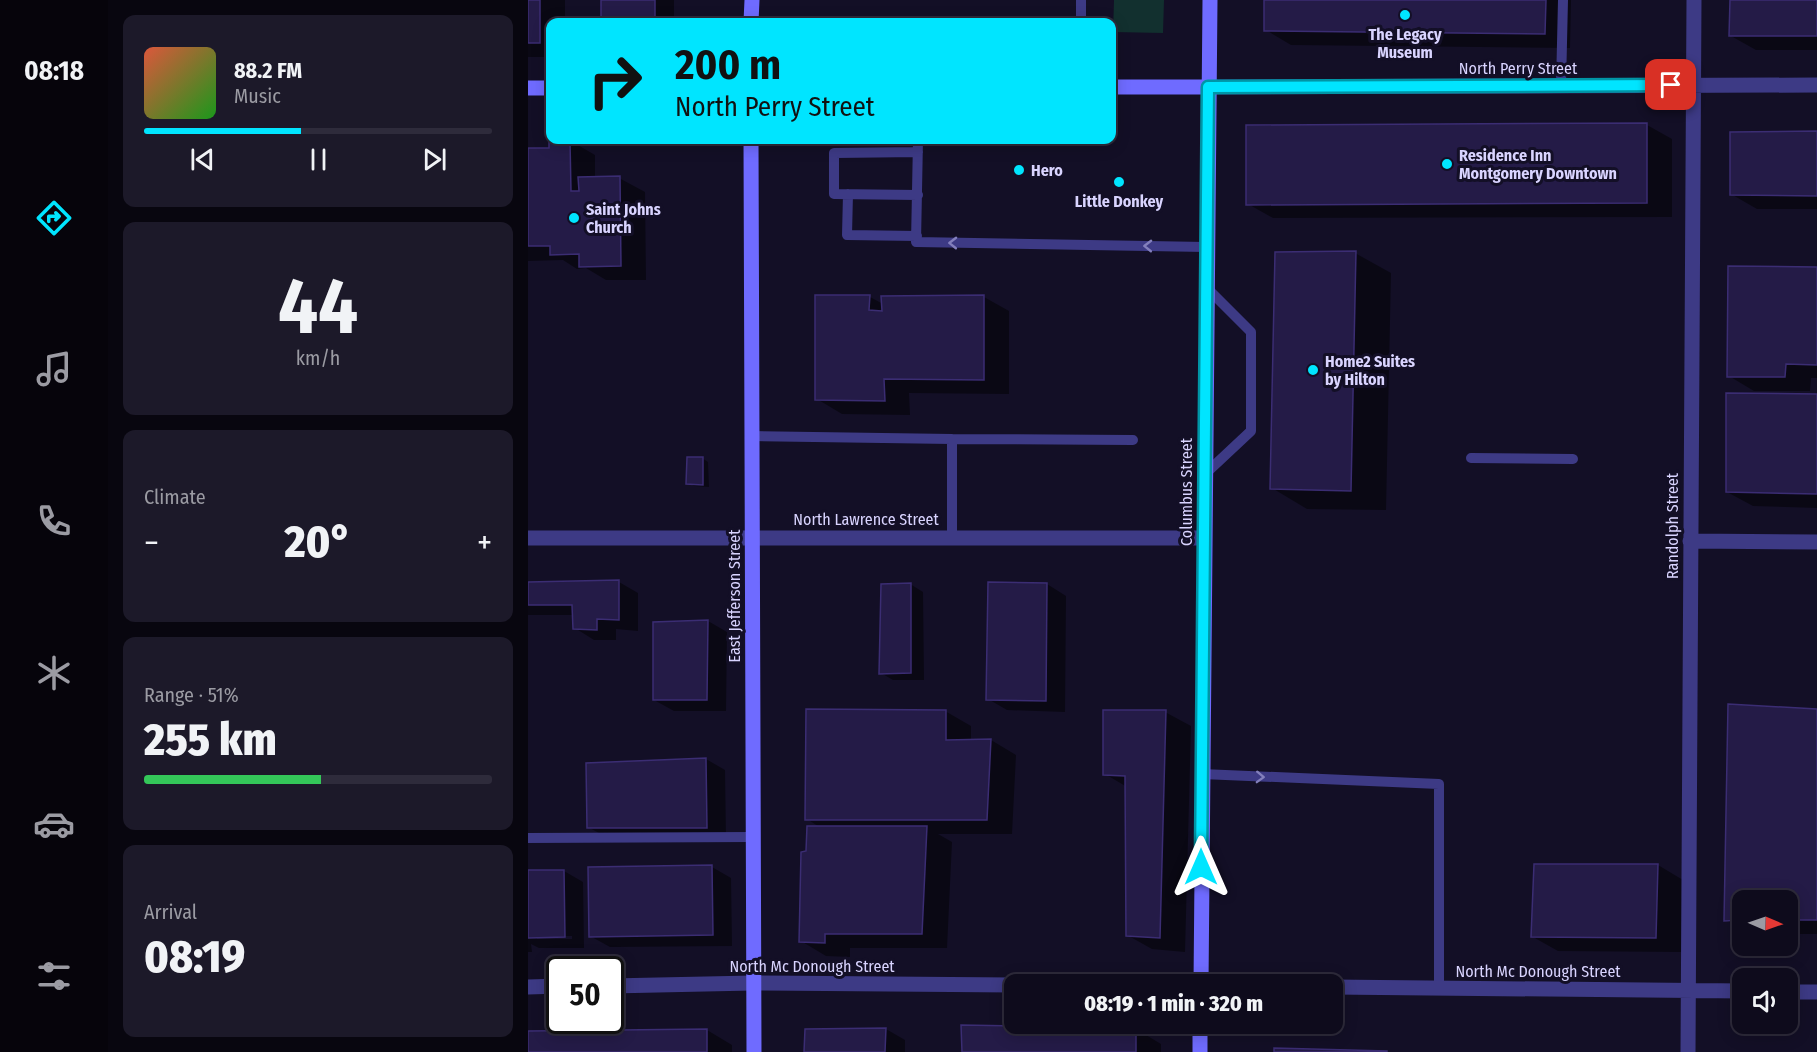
<!DOCTYPE html>
<html lang="en">
<head>
<meta charset="utf-8">
<style>
	body { margin:0; font-family:"Fira Sans Condensed",sans-serif; background:#1c1929; color:#f1f3f6; height:100vh; display:flex; flex-direction:column; font-size:22px; white-space:nowrap }
	* { box-sizing:border-box; margin:0 }
	p { font-size:20px; color:#9b9ba3 }
	.icon { flex:none; width:33px; height:33px; fill:none; stroke:currentColor; stroke-width:2; stroke-linecap:round; stroke-linejoin:round }
	.map { position:relative; flex:1; overflow:hidden }
	.details { display:flex; flex-direction:column; gap:15px; padding:15px; background:#08060f; width:420px }
	.details>* { flex:none }
	.hud { position:absolute; left:18px; top:18px; width:570px; height:126px; border-radius:12px; box-shadow:0 3px 15px #0003,0 0 0 2px #2e2b3b; background:#00e5ff; color:#111; overflow:hidden }
	.needle { width:39px; rotate:92deg }
	.tools { position:absolute; left:1204px; top:890px; display:grid; gap:12px }
	.tools a { display:grid; place-items:center; width:66px; height:66px; border-radius:12px; background:#0e0b1c; box-shadow:0 3px 15px #0003,0 0 0 2px #2e2b3b; font-size:30px }
	.speed { position:absolute; left:18px; top:956px; display:flex; gap:12px; font-size:30px; font-weight:700; text-align:center }
	.speed>* { display:grid; place-content:center; width:78px; height:78px; border-radius:50%; background:#0e0b1c; box-shadow:0 3px 15px #0003,0 0 0 2px #2e2b3b; line-height:1 }
	.speed .limit { border:3px solid #111; border-radius:9px; background:#fff; color:#111 }
	.pin { position:absolute; display:grid; place-items:center; width:51px; height:51px; color:#fff; margin:-26px; border-radius:12px; box-shadow:0 3px 9px #0006 }
	.me { position:absolute; width:66px; margin:-33px; rotate:0deg; stroke-linejoin:round; filter:drop-shadow(0 0 4px #0008) }
	.turn { display:flex; align-items:center; gap:21px; height:126px; padding:0 30px; font-size:27px }
	.turn .icon { width:78px; height:78px; stroke-width:2.5 }
	.turn b { display:block; font-size:42px; line-height:51px }
	.big { font-size:45px; font-weight:800; line-height:1.1 }
	.details .tile { flex:1; display:flex; flex-direction:column; justify-content:center; gap:9px; min-width:0; padding:0 21px; border-radius:12px; background:#1c1929 }
	.details .dial { align-items:center; gap:0 }
	.dial b { font-size:78px; line-height:1 }
	.song { display:flex; align-items:center; gap:18px }
	.cover { width:72px; height:72px; border-radius:9px; background:linear-gradient(135deg,hsl(10 70% 55%),hsl(120 70% 35%)) }
	.played { height:6px; border-radius:3px; background:linear-gradient(90deg,#00e5ff 45%,#2e2b3b 45%) }
	.keys { display:flex; justify-content:space-around; direction:ltr }
	.heat { display:flex; justify-content:space-between; align-items:center; font-size:33px; direction:ltr }
	.charge { height:9px; border-radius:4px; background:linear-gradient(90deg,#34c759 51%,#2e2b3b 0) }
	.trip { position:absolute; left:476px; top:974px; width:339px; height:60px; border-radius:12px; background:#0e0b1c; box-shadow:0 3px 15px #0003,0 0 0 2px #2e2b3b; font-weight:800; line-height:60px; text-align:center }
	main { display:flex; flex:1; min-height:0 }
	.tab-bar { display:flex; flex-direction:column; width:108px; justify-content:space-around; align-items:center; background:#06040b; color:#9b9ba3 }
	.tab-bar .icon { width:42px; height:42px }
	.tab-bar .active { color:#00e5ff }
	.tab-bar b { font-size:27px; color:#f1f3f6 }
	.map>svg:first-child { display:block }
	.green { fill:#12302f }
	.shadow { fill:#0007; fill-rule:evenodd }
	.building { fill:#241b47; stroke:#3b2d73; stroke-width:1.5 }
	.lines { fill:none; stroke-linecap:round; stroke-linejoin:round }
	.service { stroke:#3d3a85; stroke-width:10 }
	.minor { stroke:#3d3a85; stroke-width:15 }
	.tertiary { stroke:#3d3a85; stroke-width:15 }
	.secondary { stroke:#6f6bff; stroke-width:15 }
	.oneway { stroke:#837fbc }
	.route-casing { stroke:#0095a6; stroke-width:15 }
	.route { stroke:#00e5ff; stroke-width:10 }
	.poi-dot { fill:#00e5ff; stroke:#130f26; stroke-width:2 }
	.labels { text-anchor:middle; stroke-width:6; stroke-linejoin:round; paint-order:stroke }
	.poi-label { font-size:16px; font-weight:bold; fill:#d9d4ff; stroke:#130f26; text-anchor:start }
	.street-label { font-size:16px; fill:#d9d4ff; stroke:#130f26 }
</style>
</head>
<body>
<main>
<nav class="tab-bar">
<b>08:18</b>
<svg class="icon active" aria-label="directions" viewBox="0 0 24 24"><path d="M12 3l9 9-9 9-9-9zM9 14v-3h6M13 9l2 2-2 2"/></svg>
<svg class="icon" aria-label="music" viewBox="0 0 24 24"><path d="M9 18V5l10-2v13"/><circle cx="6" cy="18" r="3"/><circle cx="16" cy="16" r="3"/></svg>
<svg class="icon" aria-label="phone" viewBox="0 0 24 24"><path d="M5 4h4l2 5-3 2q2 4 5 5l2-3 5 2v4C11 20 4 13 5 4z"/></svg>
<svg class="icon" aria-label="climate" viewBox="0 0 24 24"><path d="M12 3v18M4 7l16 10M4 17L20 7"/></svg>
<svg class="icon" aria-label="car" viewBox="0 0 24 24"><path d="M5 17H2v-5l4-1 3-4h7l3 4 3 1v5h-3M9 17h6M6 11h13"/><circle cx="7" cy="17" r="2"/><circle cx="17" cy="17" r="2"/></svg>
<svg class="icon" aria-label="filters" viewBox="0 0 24 24"><path d="M4 7h16M4 17h16"/><circle cx="9" cy="7" r="2"/><circle cx="15" cy="17" r="2"/></svg>
</nav>
<section class="details">
<div class="tile">
<div class="song"><i class="cover"></i><div><b>88.2 FM</b><p>Music</p></div></div>
<div class="played"></div>
<div class="keys"><svg class="icon" aria-label="previous" viewBox="0 0 24 24"><path d="M18 5L8 12l10 7zM5 5v14"/></svg><svg class="icon" aria-label="pause" viewBox="0 0 24 24"><path d="M8 5v14M16 5v14"/></svg><svg class="icon" aria-label="next" viewBox="0 0 24 24"><path d="M6 5l10 7-10 7zM19 5v14"/></svg></div>
</div>
<div class="tile dial"><b>44</b><p>km/h</p></div>
<div class="tile"><p>Climate</p>
<div class="heat"><a>−</a><b class="big">20°</b><a>+</a></div>
</div>
<div class="tile"><p>Range · 51%</p><b class="big">255 km</b><div class="charge"></div></div>
<div class="tile"><p>Arrival</p><b class="big">08:19</b></div>
</section>
<div class="map">
<svg width="1289" height="1052" viewBox="0 0 1289 1052">
	<rect width="100%" height="100%" fill="#130f26"/>
	<path class="green" d="M 586,0 L 636,0 L 635,33 L 585,32 Z"/>
	<path class="shadow" d="M 0,0 L 37,0 L 37,22 L 22,22 L 22,57 L 0,57 Z
		M 74,0 L 146,0 L 146,22 L 74,22 Z
		M 738,0 L 1043,0 L 1042,48 L 763,45 L 738,30 Z
		M 1203,0 L 1289,0 L 1289,50 L 1228,50 L 1203,36 Z
		M 1119,125 L 1144,139 L 1144,217 L 745,218 L 720,204 Z
		M 1289,133 L 1289,209 L 1229,209 L 1203,194 Z
		M 22,140 L 41,140 L 67,155 L 67,178 L 91,178 L 117,192 L 118,280 L 78,280 L 58,268 L 49,269 L 35,260 L 0,261 L 0,147 L 22,149 Z
		M 827,253 L 863,273 L 858,510 L 779,509 L 744,488 Z
		M 1289,269 L 1289,378 L 1283,378 L 1282,391 L 1226,391 L 1201,376 Z
		M 342,297 L 355,304 L 456,297 L 481,311 L 481,394 L 381,393 L 382,415 L 314,414 L 289,399 Z
		M 1289,395 L 1289,508 L 1225,506 L 1199,492 Z
		M 174,458 L 180,462 L 181,487 L 166,486 L 160,483 Z
		M 91,582 L 110,593 L 110,631 L 88,629 L 88,640 L 66,640 L 47,628 L 46,615 L 0,615 L 0,584 Z
		M 382,584 L 395,592 L 396,680 L 365,680 L 353,673 Z
		M 519,584 L 538,596 L 537,712 L 479,710 L 460,699 Z
		M 180,621 L 199,632 L 198,711 L 146,711 L 126,700 Z
		M 417,711 L 443,726 L 443,741 L 463,740 L 488,755 L 484,834 L 410,834 L 424,842 L 419,948 L 322,948 L 322,957 L 298,956 L 273,941 L 280,852 L 293,828 L 279,819 Z
		M 1289,711 L 1289,934 L 1260,934 L 1260,900 L 1215,900 L 1215,930 L 1198,920 Z
		M 637,712 L 663,726 L 657,952 L 624,949 L 599,935 L 599,787 L 577,774 Z
		M 178,759 L 197,770 L 198,839 L 80,838 L 60,827 Z
		M 1130,865 L 1155,880 L 1153,952 L 1030,951 L 1005,937 Z
		M 184,867 L 203,878 L 204,946 L 82,947 L 62,936 Z
		M 36,871 L 55,882 L 56,948 L 11,948 L 3,944 L 4,952 L 0,952 L 0,872 ZM 9,936 L 44,936 L 44,939 L 9,939 Z
		M 358,1029 L 377,1040 L 377,1052 L 277,1052 L 278,1031 Z
		M 608,1029 L 633,1044 L 633,1052 L 437,1052 Z
		M 179,1030 L 204,1045 L 204,1052 L 0,1052 L 0,1032 Z"/>
	<path class="building" d="M 0,0 L 12,0 L 12,43 L 0,43 Z
		M 73,0 L 127,0 L 127,22 L 73,22 Z
		M 736,0 L 1018,0 L 1017,34 L 736,31 Z
		M 1202,0 L 1289,0 L 1289,36 L 1201,36 Z
		M 1119,123 L 1119,203 L 718,205 L 718,125 Z
		M 1289,131 L 1289,196 L 1202,195 L 1202,132 Z
		M 21,139 L 42,140 L 43,191 L 51,191 L 50,177 L 92,176 L 93,266 L 51,267 L 51,254 L 22,255 L 22,246 L 0,246 L 0,148 L 21,148 Z
		M 828,251 L 823,491 L 742,489 L 747,252 Z
		M 1200,266 L 1289,267 L 1289,365 L 1258,364 L 1257,377 L 1199,377 Z
		M 287,295 L 342,295 L 341,310 L 354,311 L 353,296 L 456,295 L 456,380 L 356,379 L 357,401 L 287,400 Z
		M 1198,393 L 1289,394 L 1289,494 L 1198,492 Z
		M 159,457 L 175,457 L 175,485 L 158,484 Z
		M 91,580 L 91,620 L 69,619 L 69,630 L 45,629 L 44,605 L 0,605 L 0,582 Z
		M 460,582 L 519,583 L 518,701 L 458,700 Z
		M 383,583 L 383,673 L 351,674 L 353,584 Z
		M 180,620 L 179,700 L 125,700 L 125,622 Z
		M 1200,704 L 1289,709 L 1289,920 L 1260,920 L 1260,900 L 1215,900 L 1215,920 L 1196,921 Z
		M 278,709 L 418,710 L 418,740 L 463,739 L 459,820 L 277,820 Z
		M 575,710 L 638,710 L 632,938 L 598,936 L 597,776 L 575,775 Z
		M 178,758 L 179,828 L 59,828 L 58,763 Z
		M 279,826 L 399,826 L 394,934 L 297,934 L 297,943 L 271,942 L 273,852 L 278,851 Z
		M 1006,864 L 1130,864 L 1128,938 L 1003,937 Z
		M 184,865 L 185,935 L 61,937 L 60,867 Z
		M 0,870 L 36,870 L 37,937 L 0,938 Z
		M 433,1025 L 608,1028 L 608,1052 L 434,1052 Z
		M 358,1028 L 357,1052 L 276,1052 L 277,1029 Z
		M 179,1029 L 179,1052 L 0,1052 L 0,1031 Z
		M 746,1048 L 859,1051 L 859,1052 L 746,1052 Z"/>
	<g class="lines">
		<path class="service" d="M 553,22 L 553,0
			M 1033,86 L 1035,0
			M 390,140 L 388,242 L 678,247
			M 320,194 L 319,235 L 389,236
			M 390,195 L 306,194 L 306,153 L 390,152
			M 224,436 L 424,439 L 424,537
			M 424,439 L 605,440
			M 943,458 L 1045,459
			M 676,475 L 723,431 L 723,332 L 678,287
			M 674,774 L 911,784 L 911,988
			M 0,838 L 225,837"/>
		<path class="minor" d="M 680,87 L 1289,85
			M 1162,541 L 1289,542
			M 804,987 L 1215,991
			M 1260,992 L 1289,992
			M 1160,1052 L 1166,0"/>
		<path class="tertiary" d="M 0,538 L 675,538
			M 82,986 L 225,983 L 486,985
			M 0,987 L 32,986"/>
		<path class="secondary" d="M 223,22 L 224,0
			M 584,87 L 680,87
			M 0,88 L 22,88
			M 223,140 L 226,1052
			M 673,984 L 682,0
			M 672,1052 L 672,1023"/>
	</g>
	<defs><path id="oneway-chevron" d="M-2-3.5L2.5 0L-2 3.5" fill="none" stroke-width="1.6" stroke-linecap="round" stroke-linejoin="round" transform="scale(1.5)"/></defs>
	<g class="oneway">
		<use href="#oneway-chevron" transform="translate(425 243) rotate(-179)"/>
		<use href="#oneway-chevron" transform="translate(620 246) rotate(-179)"/>
		<use href="#oneway-chevron" transform="translate(732 777) rotate(2)"/>
	</g>
	<g class="lines">
		<defs>
			<path id="route" d="M 673,867 L 680,87 L 1143,85"/>
		</defs>
		<use href="#route" class="route-casing"/>
		<use href="#route" class="route"/>
	</g>
	<g class="poi-dot">
		<circle cx="877" cy="15" r="6"/>
		<circle cx="919" cy="164" r="6"/>
		<circle cx="491" cy="170" r="6"/>
		<circle cx="591" cy="182" r="6"/>
		<circle cx="46" cy="218" r="6"/>
		<circle cx="785" cy="370" r="6"/>
	</g>
	<g class="labels">
		<g class="poi-label">
			<text x="877" y="40" text-anchor="middle">The Legacy<tspan x="877" dy="18">Museum</tspan></text>
			<text x="931" y="161">Residence Inn<tspan x="931" dy="18">Montgomery Downtown</tspan></text>
			<text x="503" y="176">Hero</text>
			<text x="591" y="207" text-anchor="middle">Little Donkey</text>
			<text x="58" y="215">Saint Johns<tspan x="58" dy="18">Church</tspan></text>
			<text x="797" y="367">Home2 Suites<tspan x="797" dy="18">by Hilton</tspan></text>
		</g>
		<g class="street-label">
			<text x="990" y="74">North Perry Street</text>
			<text transform="translate(658 492) rotate(-90)" y="6">Columbus Street</text>
			<text x="338" y="525">North Lawrence Street</text>
			<text transform="translate(1144 526) rotate(-90)" y="6">Randolph Street</text>
			<text transform="translate(206 596) rotate(-90)" y="6">East Jefferson Street</text>
			<text x="284" y="972">North Mc Donough Street</text>
			<text x="1010" y="977">North Mc Donough Street</text>
		</g>
	</g>
</svg>
<div class="tools">
<a><svg class="needle" viewBox="-14 -14 28 28"><path d="M0-13l5 13h-10z" fill="#e53935"/><path d="M0 13l5-13h-10z" fill="#9b9ba3"/></svg></a>
<a><svg class="icon" aria-label="sound" viewBox="0 0 24 24"><path d="M4 9h4l5-4v14l-5-4H4zM17 9q2 3 0 6"/></svg></a>
</div>
<div class="speed"><div class="limit">50</div></div>
<div class="pin" style="left:1143px;top:85px;background:#d93025"><svg class="icon" aria-label="arrive" viewBox="0 0 24 24"><path d="M6 21V4h12l-3 4 3 4H6"/></svg></div>
<svg class="me" style="left:673px;top:867px" viewBox="-20 -20 40 40"><path d="M0-17L14 15 0 8-14 15z" fill="#00e5ff" stroke="#fff" stroke-width="4"/></svg>
<div class="trip">08:19 · 1 min · 320 m</div>
<div class="hud">
<div class="turn"><svg class="icon" aria-label="right" viewBox="0 0 24 24"><path d="M7 20v-9h11M14 6l5 5-5 5"/></svg><div><b>200 m</b>North Perry Street</div></div>
</div>
</div>
</main>
</body>
</html>
